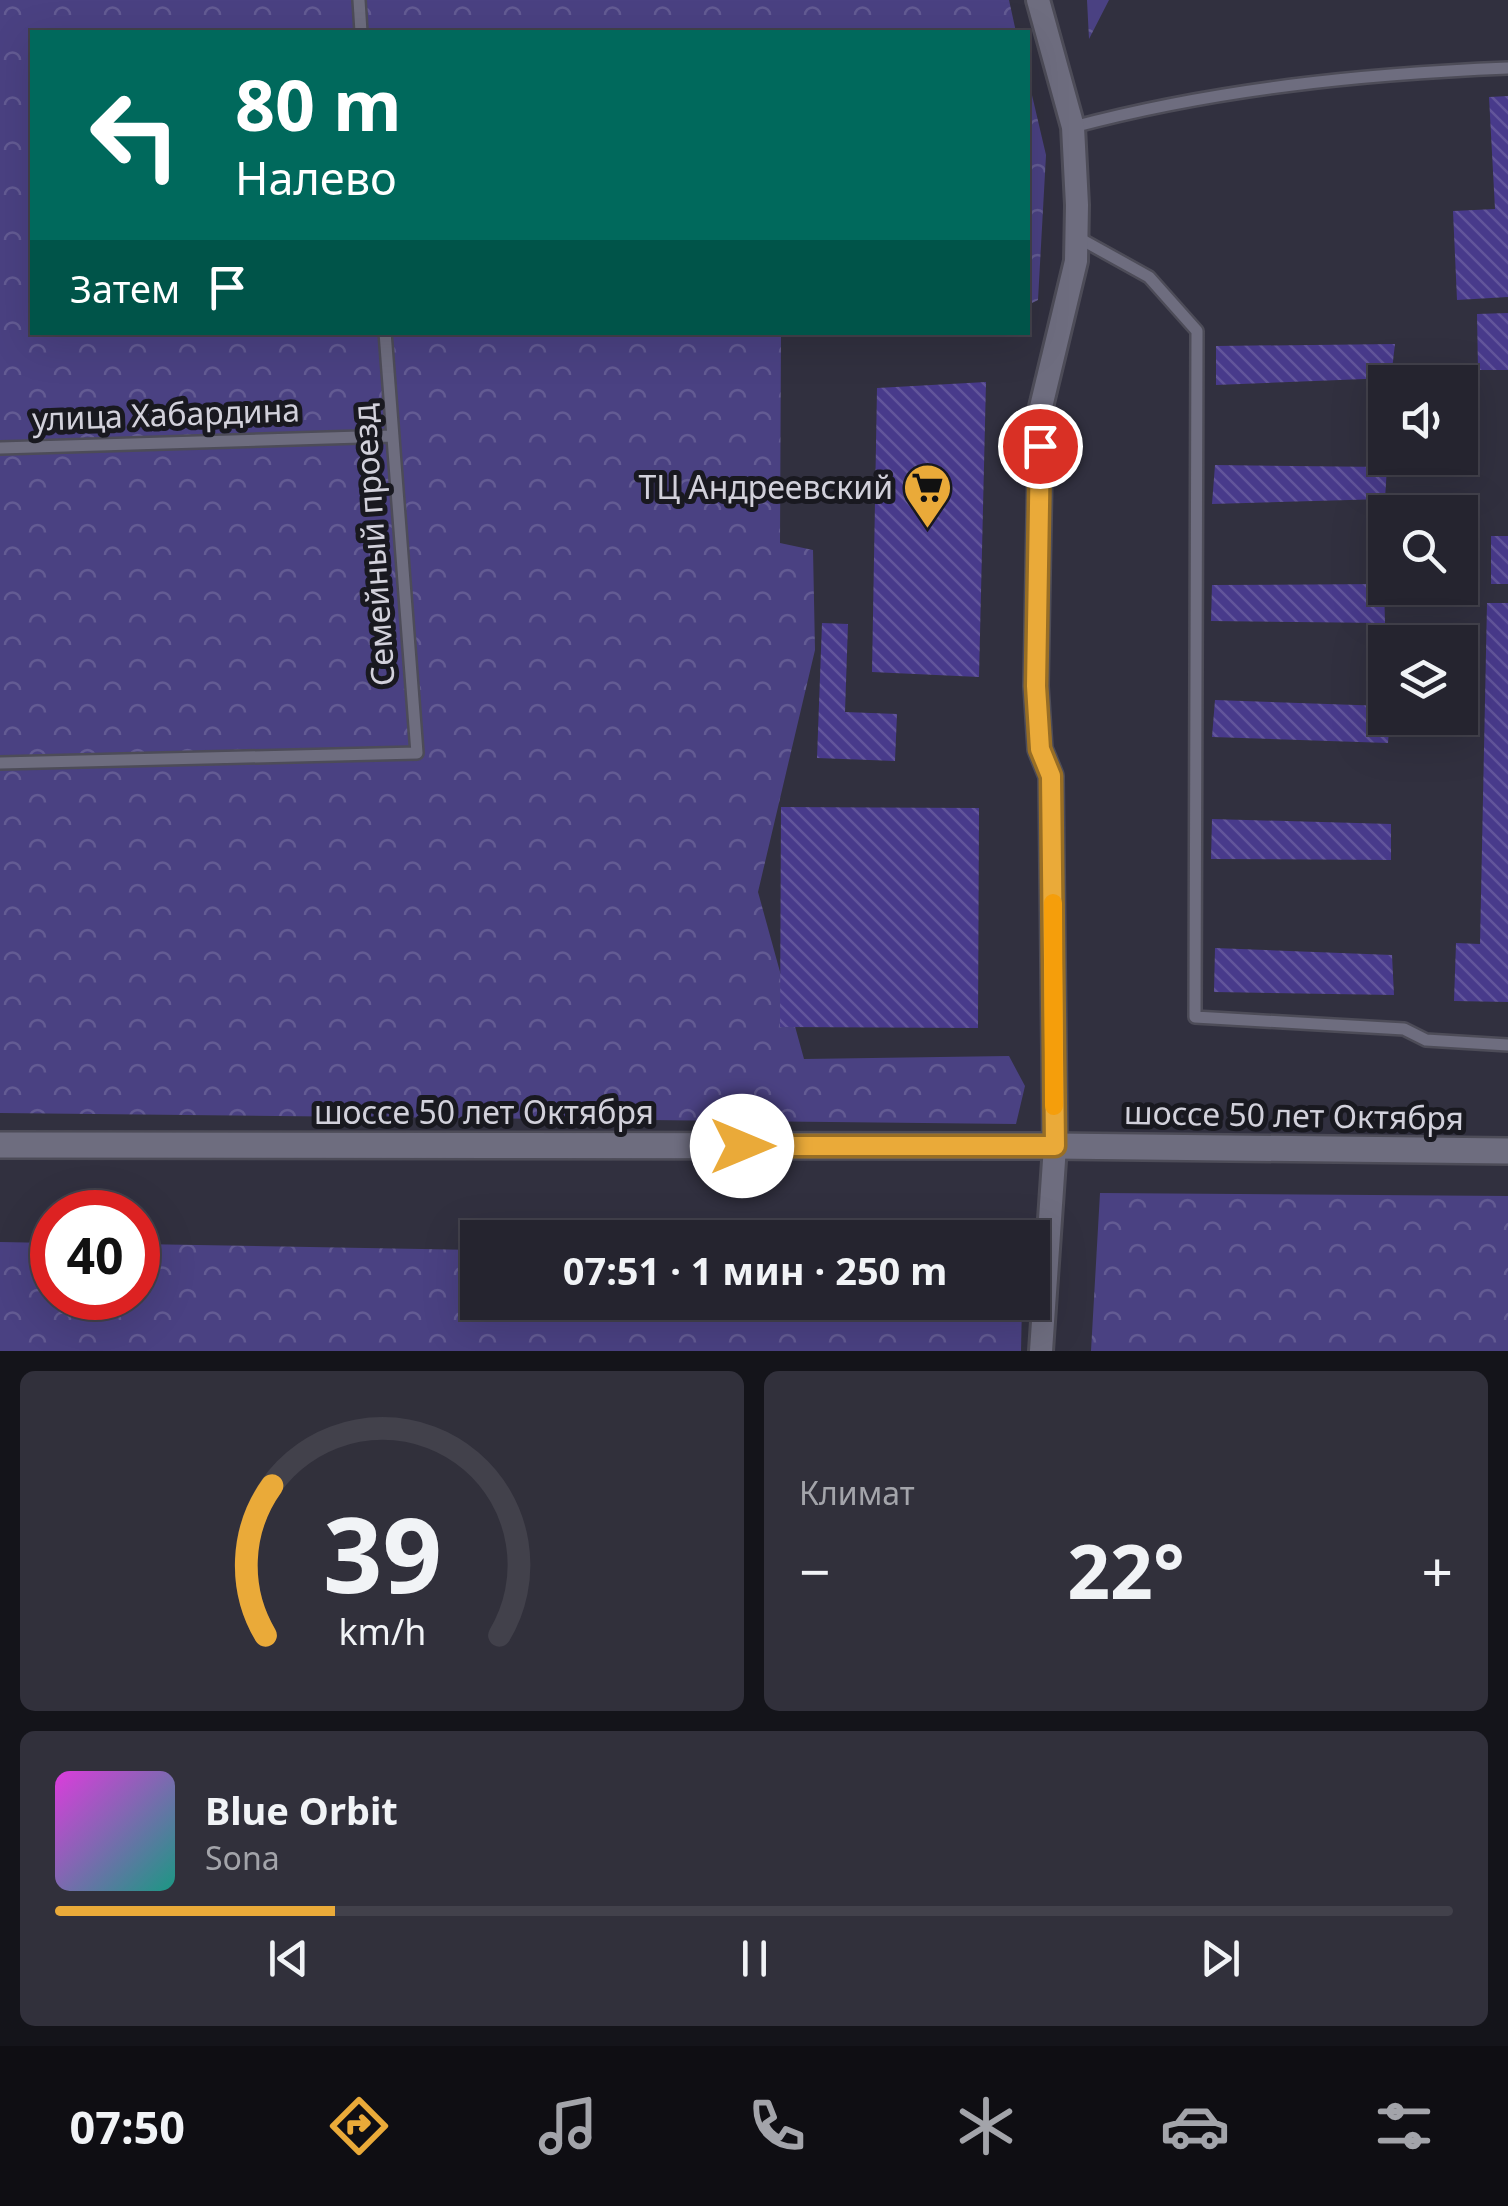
<!DOCTYPE html>
<html lang="ru">
<head>
<meta charset="utf-8">
<style>
	body { margin:0; font-family:"Noto Sans",sans-serif; background:#31303b; color:#f1f3f6; height:100vh; display:flex; flex-direction:column; font-size:38px; white-space:nowrap }
	* { box-sizing:border-box; margin:0 }
	p { font-size:32px; color:#a3a4aa }
	.icon { flex:none; width:55px; height:55px; fill:none; stroke:currentColor; stroke-width:2; stroke-linecap:round; stroke-linejoin:round }
	.map { position:relative; height:1351px; overflow:hidden }
	.drawer { display:flex; flex-direction:column; gap:20px; padding:20px; background:#14141a; flex:1 }
	.drawer>* { flex:none }
	.hud { position:absolute; left:30px; top:30px; width:1000px; height:305px; border-radius:0px; box-shadow:0 10px 40px #0002,0 0 0 2px #42414b; background:#00695c; color:#fff; overflow:hidden }
	.controls { position:absolute; left:1368px; top:365px; display:grid; gap:20px }
	.controls a { display:grid; place-items:center; width:110px; height:110px; border-radius:0px; background:#25242f; box-shadow:0 10px 40px #0002,0 0 0 2px #42414b; font-size:50px }
	.speed { position:absolute; left:30px; top:1190px; display:flex; gap:20px; font-size:50px; font-weight:700; text-align:center }
	.speed>* { display:grid; place-content:center; width:130px; height:130px; border-radius:50%; background:#25242f; box-shadow:0 10px 40px #0002,0 0 0 2px #42414b; line-height:1 }
	.speed .limit { border:15px solid #d22; background:#fff; color:#111 }
	.pin { position:absolute; display:grid; place-items:center; width:85px; height:85px; color:#fff; margin:-42px; border:5px solid #fff; border-radius:50%; box-shadow:0 2px 10px #0007 }
	.me { position:absolute; width:110px; margin:-55px; rotate:90deg; stroke-linejoin:round; filter:drop-shadow(0 0 8px #0008) }
	.turn { display:flex; align-items:center; gap:35px; height:210px; padding:0 40px; font-size:45px }
	.turn .icon { width:130px; height:130px; stroke-width:2.5 }
	.turn b { display:block; font-size:70px; line-height:85px }
	.then { display:flex; align-items:center; height:95px; padding:0 40px; background:#0003; gap:20px; font-size:38px }
	.big { font-size:75px; font-weight:700; line-height:1.1 }
	.drawer .widget { flex:1; display:flex; flex-direction:column; justify-content:center; gap:15px; min-width:0; padding:0 35px; border-radius:15px; background:#31303b }
	.drawer .dial { align-items:center; gap:0 }
	.dial svg { height:260px; overflow:visible; fill:none; stroke:#42414b; stroke-width:7; stroke-linecap:round; text-anchor:middle }
	.dial text { fill:#f1f3f6; stroke:none }
	.song { display:flex; align-items:center; gap:30px }
	.cover { width:120px; height:120px; border-radius:15px; background:linear-gradient(135deg,hsl(300 70% 55%),hsl(170 70% 35%)) }
	.played { height:10px; border-radius:5px; background:linear-gradient(90deg,#eaaa39 20%,#42414b 20%) }
	.keys { display:flex; justify-content:space-around; direction:ltr }
	.heat { display:flex; justify-content:space-between; align-items:center; font-size:55px; direction:ltr }
	.drawer .tiles { flex:1; display:grid; gap:20px; grid-template-columns:1fr 1fr }
	.widget:last-child { grid-column:span 2 }
	.trip { position:absolute; left:460px; top:1220px; width:590px; height:100px; border-radius:0px; background:#25242f; box-shadow:0 10px 40px #0002,0 0 0 2px #42414b; font-weight:700; line-height:100px; text-align:center }
	.dock { display:flex; height:160px; justify-content:space-around; align-items:center; background:#0f0e13; color:#a3a4aa }
	.dock .icon { width:70px; height:70px }
	.dock .current { color:#eaaa39 }
	.dock b { font-size:45px; color:#f1f3f6 }
	.map>svg:first-child { display:block }
	.forest { fill:url(#forest-crowns) }
	.building { fill:url(#building-back-hatch) }
	.lines { fill:none; stroke-linecap:round; stroke-linejoin:round }
	.lane-casing { stroke:#4d4c58; stroke-width:16 }
	.street-casing { stroke:#4d4c58; stroke-width:28 }
	.secondary-casing { stroke:#4d4c58; stroke-width:30 }
	.lane { stroke:#6e6d7f; stroke-width:11 }
	.street { stroke:#6e6d7f; stroke-width:22 }
	.secondary { stroke:#6e6d7f; stroke-width:25 }
	.route-casing { stroke:#986e25; stroke-width:25 }
	.route { stroke:#eaaa39; stroke-width:18 }
	.slow { stroke:#f59e0b; stroke-width:18 }
	.labels { text-anchor:middle; stroke-width:10; stroke-linejoin:round; paint-order:stroke }
	.street-label { font-size:32px; fill:#d2d1db; stroke:#191920 }
	.poi-label { font-size:32px; fill:#d2d1db; stroke:#191920; text-anchor:end }
</style>
</head>
<body>
<div class="map">
<svg width="1508" height="1351" viewBox="0 0 1508 1351">
	<defs>
		<pattern id="forest-crowns" width="20" height="18" patternUnits="userSpaceOnUse" patternTransform="scale(2.5)"><rect width="20" height="18" fill="#4a4182"/><path d="M2 6a3 3 0 1 1 6 0M12 15a3 3 0 1 1 6 0" fill="none" stroke="#635b93"/></pattern>
		<pattern id="building-back-hatch" width="6" height="6" patternUnits="userSpaceOnUse" patternTransform="scale(2.5)"><rect width="6" height="6" fill="#483a8b"/><path d="M-1 5l2 2M0 0l6 6M5-1l2 2" fill="none" stroke="#62559b"/></pattern>
	</defs>
	<rect width="100%" height="100%" fill="#31303f"/>
	<path class="forest" d="M 0,0 L 1009,0 L 1016,32 L 32,32 L 32,332 L 781,333 L 780,543 L 813,550 L 815,650 L 758,892 L 804,1059 L 1009,1056 L 1025,1086 L 1016,1124 L 0,1113 Z
		M 1087,0 L 1109,0 L 1089,39 Z
		M 1028,78 L 1046,155 L 1038,300 L 1028,305 Z
		M 1100,1193 L 1508,1196 L 1508,1351 L 1091,1351 Z
		M 0,1242 L 52,1243 L 52,1298 L 138,1298 L 138,1244 L 477,1250 L 478,1302 L 1022,1303 L 1021,1351 L 0,1351 Z"/>
	<path class="building" d="M 1508,96 L 1508,297 L 1457,300 L 1453,211 L 1495,209 L 1489,97 Z
		M 1508,313 L 1508,370 L 1478,370 L 1477,314 Z
		M 1395,344 L 1391,378 L 1216,385 L 1216,346 Z
		M 986,382 L 979,677 L 872,672 L 877,388 Z
		M 1215,465 L 1387,467 L 1385,499 L 1212,504 Z
		M 1491,536 L 1508,536 L 1508,584 L 1491,584 Z
		M 1384,584 L 1385,623 L 1211,621 L 1212,585 Z
		M 1487,603 L 1508,603 L 1508,1002 L 1454,1001 L 1456,943 L 1480,944 Z
		M 822,623 L 848,624 L 845,712 L 897,714 L 895,761 L 817,758 Z
		M 1215,700 L 1385,706 L 1385,718 L 1390,718 L 1388,743 L 1212,737 Z
		M 781,807 L 979,808 L 978,1028 L 780,1027 Z
		M 1212,819 L 1391,824 L 1391,860 L 1211,859 Z
		M 1215,948 L 1392,955 L 1394,995 L 1214,992 Z"/>
	<g class="lines">
		<defs>
			<path id="lane" d="M 359,0 L 361,32
				M 1073,127 C 1216,89 1360,74 1508,68
				M 1077,237 L 1149,277 L 1197,331 L 1195,1017 L 1404,1029 L 1426,1040 L 1508,1045
				M 0,448 L 393,436
				M 0,763 L 417,753 L 385,332"/>
			<path id="street" d="M 1038,0 L 1073,127 L 1077,205 L 1076,261 L 1041,407 L 1036,686 L 1040,749 L 1051,776 L 1055,1146 L 1041,1351"/>
			<path id="secondary" d="M 0,1145 L 1055,1146 L 1508,1151"/>
		</defs>
		<use href="#lane" class="lane-casing"/>
		<use href="#street" class="street-casing"/>
		<use href="#secondary" class="secondary-casing"/>
		<use href="#lane" class="lane"/>
		<use href="#street" class="street"/>
		<use href="#secondary" class="secondary"/>
	</g>
	<g class="lines">
		<defs>
			<path id="route" d="M 742,1146 L 1055,1146 L 1051,776 L 1040,749 L 1036,686 L 1040,446"/>
		</defs>
		<use href="#route" class="route-casing"/>
		<use href="#route" class="route"/>
		<path class="slow" d="M 1053,903 L 1054,1106"/>
	</g>
	<defs>
		<symbol id="supermarket-pin" viewBox="-11 -11 22 30"><path d="M0 17L-7.5 6A9.5 9.5 0 1 1 7.5 6Z" fill="#eaaa39" stroke="#191920"/><path d="M-6-5.5h2.5l.6 2H6L4.5 2H-2.5L-4.4-4H-6ZM-1.5 3.2a1.3 1.3 0 1 0 .1 0ZM3 3.2a1.3 1.3 0 1 0 .1 0Z" fill="#111"/></symbol>
	</defs>
	<g fill-rule="evenodd">
		<use href="#supermarket-pin" x="900" y="460" width="55" height="75"/>
	</g>
	<g class="labels">
		<g class="street-label">
			<text transform="translate(166 415) rotate(-2)" y="11">улица Хабардина</text>
			<text transform="translate(374 545) rotate(-94)" y="11">Семейный проезд</text>
			<text x="484" y="1124">шоссе 50 лет Октября</text>
			<text transform="translate(1294 1116) rotate(1)" y="11">шоссе 50 лет Октября</text>
		</g>
		<g class="poi-label">
			<text x="893" y="499">ТЦ Андреевский</text>
		</g>
	</g>
</svg>
<div class="controls">
<a><svg class="icon" aria-label="sound" viewBox="0 0 24 24"><path d="M4 9h4l5-4v14l-5-4H4zM17 9q2 3 0 6"/></svg></a>
<a><svg class="icon" aria-label="search" viewBox="0 0 24 24"><circle cx="10" cy="10" r="6"/><path d="M15 15l6 6"/></svg></a>
<a><svg class="icon" aria-label="layers" viewBox="0 0 24 24"><path d="M12 4l9 5-9 5-9-5zM3 14l9 5 9-5"/></svg></a>
</div>
<div class="speed"><div class="limit">40</div></div>
<div class="pin" style="left:1040px;top:446px;background:#d93025"><svg class="icon" aria-label="arrive" viewBox="0 0 24 24"><path d="M6 21V4h12l-3 4 3 4H6"/></svg></div>
<svg class="me" style="left:742px;top:1146px" viewBox="-20 -20 40 40"><circle r="19" fill="#fff"/><path d="M0-13L10 11 0 6-10 11z" fill="#eaaa39"/></svg>
<div class="trip">07:51 · 1 мин · 250 m</div>
<div class="hud">
<div class="turn"><svg class="icon" aria-label="left" viewBox="0 0 24 24"><path d="M17 20v-9H6M10 6l-5 5 5 5"/></svg><div><b>80 m</b>Налево</div></div>
<div class="then">Затем<svg class="icon" aria-label="arrive" viewBox="0 0 24 24"><path d="M6 21V4h12l-3 4 3 4H6"/></svg></div>
</div>
</div>
<section class="drawer">
<div class="tiles">
<div class="widget dial"><svg viewBox="0 0 100 80">
<path d="M14 69A42 42 0 1 1 86 69"/>
<path d="M14 69A42 42 0 0 1 16 23" stroke="#eaaa39"/>
<text x="50" y="56" font-size="32" font-weight="700">39</text>
<text x="50" y="72" font-size="11">km/h</text>
</svg></div>
<div class="widget"><p>Климат</p>
<div class="heat"><a>−</a><b class="big">22°</b><a>+</a></div>
</div>
<div class="widget">
<div class="song"><i class="cover"></i><div><b>Blue Orbit</b><p>Sona</p></div></div>
<div class="played"></div>
<div class="keys"><svg class="icon" aria-label="previous" viewBox="0 0 24 24"><path d="M18 5L8 12l10 7zM5 5v14"/></svg><svg class="icon" aria-label="pause" viewBox="0 0 24 24"><path d="M8 5v14M16 5v14"/></svg><svg class="icon" aria-label="next" viewBox="0 0 24 24"><path d="M6 5l10 7-10 7zM19 5v14"/></svg></div>
</div>
</div>
</section>
<nav class="dock">
<b>07:50</b>
<svg class="icon current" aria-label="directions" viewBox="0 0 24 24"><path d="M12 3l9 9-9 9-9-9zM9 14v-3h6M13 9l2 2-2 2"/></svg>
<svg class="icon" aria-label="music" viewBox="0 0 24 24"><path d="M9 18V5l10-2v13"/><circle cx="6" cy="18" r="3"/><circle cx="16" cy="16" r="3"/></svg>
<svg class="icon" aria-label="phone" viewBox="0 0 24 24"><path d="M5 4h4l2 5-3 2q2 4 5 5l2-3 5 2v4C11 20 4 13 5 4z"/></svg>
<svg class="icon" aria-label="climate" viewBox="0 0 24 24"><path d="M12 3v18M4 7l16 10M4 17L20 7"/></svg>
<svg class="icon" aria-label="car" viewBox="0 0 24 24"><path d="M5 17H2v-5l4-1 3-4h7l3 4 3 1v5h-3M9 17h6M6 11h13"/><circle cx="7" cy="17" r="2"/><circle cx="17" cy="17" r="2"/></svg>
<svg class="icon" aria-label="filters" viewBox="0 0 24 24"><path d="M4 7h16M4 17h16"/><circle cx="9" cy="7" r="2"/><circle cx="15" cy="17" r="2"/></svg>
</nav>
</body>
</html>
